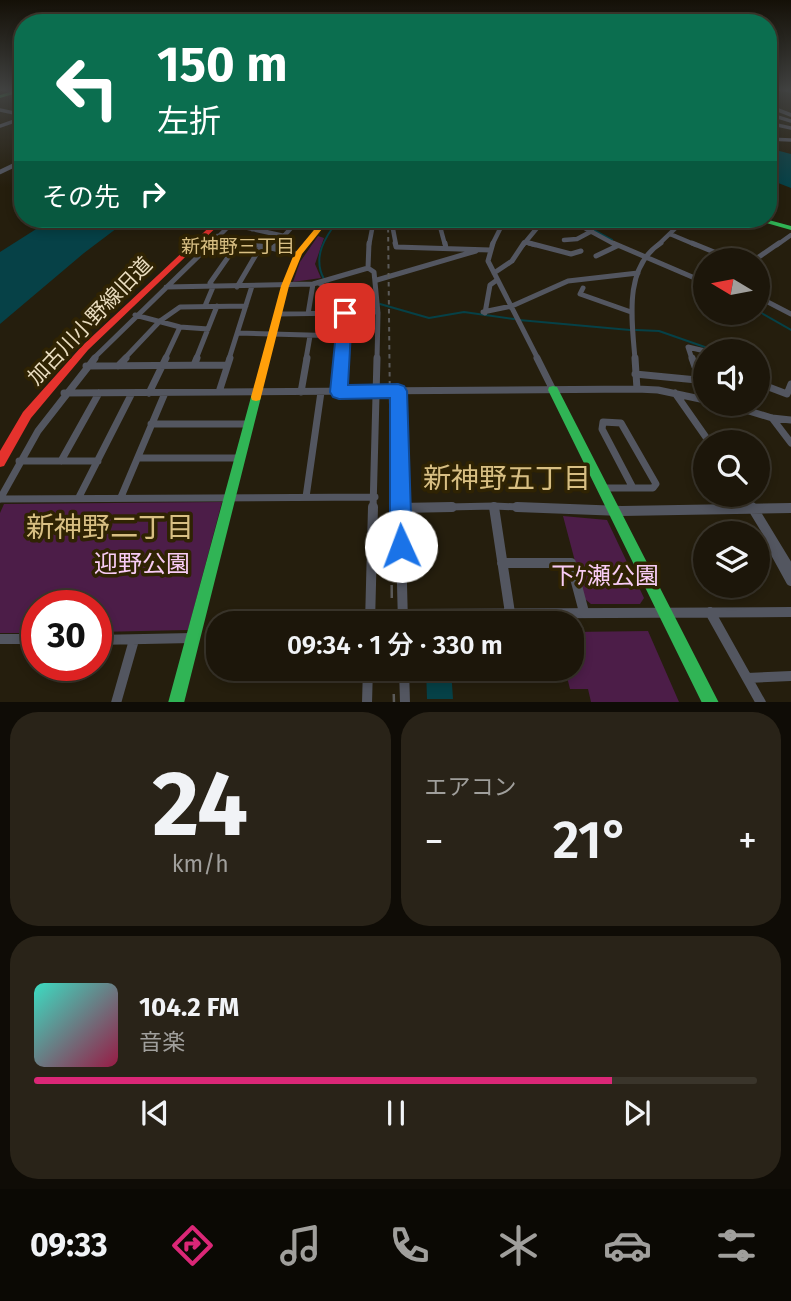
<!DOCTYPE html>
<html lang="ja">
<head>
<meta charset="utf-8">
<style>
	body { margin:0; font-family:"Fira Sans","Noto Sans JP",sans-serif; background:#292318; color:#f1f3f6; height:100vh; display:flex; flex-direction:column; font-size:26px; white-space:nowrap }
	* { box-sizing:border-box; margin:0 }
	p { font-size:23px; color:#a09f9c }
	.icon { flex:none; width:38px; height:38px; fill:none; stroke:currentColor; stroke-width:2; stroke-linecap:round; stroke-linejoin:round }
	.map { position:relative; height:702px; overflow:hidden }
	.side { display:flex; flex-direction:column; gap:10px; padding:10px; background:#0f0c06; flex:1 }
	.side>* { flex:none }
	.guide { position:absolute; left:14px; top:14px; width:763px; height:214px; border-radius:28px; box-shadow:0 4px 10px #0003,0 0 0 2px #3a352b; background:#0b6e4f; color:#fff; overflow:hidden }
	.needle { width:46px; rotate:280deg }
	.buttons { position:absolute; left:693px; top:248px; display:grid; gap:14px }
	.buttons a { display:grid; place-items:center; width:77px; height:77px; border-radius:50%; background:#1c160a; box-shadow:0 4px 10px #0003,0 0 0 2px #3a352b; font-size:35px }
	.speed { position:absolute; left:21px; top:590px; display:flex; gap:14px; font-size:35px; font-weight:700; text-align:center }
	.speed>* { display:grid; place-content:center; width:91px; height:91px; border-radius:50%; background:#1c160a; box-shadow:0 4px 10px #0003,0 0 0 2px #3a352b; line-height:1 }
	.speed .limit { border:10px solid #d22; background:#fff; color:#111 }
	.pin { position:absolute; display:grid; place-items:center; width:60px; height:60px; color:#fff; margin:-30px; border-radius:14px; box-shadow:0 4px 10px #0006 }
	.me { position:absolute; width:77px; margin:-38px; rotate:358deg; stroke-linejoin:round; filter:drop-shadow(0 0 5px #0008) }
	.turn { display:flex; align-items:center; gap:24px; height:147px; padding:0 28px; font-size:32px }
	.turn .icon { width:91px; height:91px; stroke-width:2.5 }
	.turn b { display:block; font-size:49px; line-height:60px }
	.then { display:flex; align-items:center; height:66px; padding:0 28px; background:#0003; gap:14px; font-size:26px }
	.big { font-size:52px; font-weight:600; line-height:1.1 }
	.side .widget { flex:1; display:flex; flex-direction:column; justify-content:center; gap:10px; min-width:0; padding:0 24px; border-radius:28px; background:#292318 }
	.side .dial { align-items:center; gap:0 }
	.dial b { font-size:91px; line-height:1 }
	.song { display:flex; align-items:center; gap:21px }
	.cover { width:84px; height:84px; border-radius:10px; background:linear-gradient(135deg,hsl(170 70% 55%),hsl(340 70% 35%)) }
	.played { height:7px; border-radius:4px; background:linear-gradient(90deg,#db2777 80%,#3a352b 80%) }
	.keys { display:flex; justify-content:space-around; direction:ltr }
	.heat { display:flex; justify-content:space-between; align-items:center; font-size:38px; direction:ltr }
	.side .tiles { flex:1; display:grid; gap:10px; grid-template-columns:1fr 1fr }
	.widget:last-child { grid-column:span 2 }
	.trip { position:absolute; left:206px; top:611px; width:378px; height:70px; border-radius:28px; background:#1c160a; box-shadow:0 4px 10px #0003,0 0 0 2px #3a352b; font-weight:600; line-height:70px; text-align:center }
	.tabs { display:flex; height:112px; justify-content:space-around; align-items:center; background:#0b0904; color:#a09f9c }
	.tabs .icon { width:49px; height:49px }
	.tabs .active { color:#db2777 }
	.tabs b { font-size:32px; color:#f1f3f6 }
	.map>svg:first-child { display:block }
	.green { fill:#4c1d48 }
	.water { fill:#064147 }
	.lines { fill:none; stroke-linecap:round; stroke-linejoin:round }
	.stream { stroke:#064147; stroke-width:2 }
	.street-far4 { stroke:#535660; stroke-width:3.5 }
	.street-far3 { stroke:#535660; stroke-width:4.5 }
	.street-far2 { stroke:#535660; stroke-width:5 }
	.street-far1 { stroke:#535660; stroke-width:7 }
	.street { stroke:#535660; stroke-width:10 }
	.fast { fill:#30b455; fill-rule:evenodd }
	.slow { fill:#ff9f0a; fill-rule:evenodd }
	.jam { fill:#e5322d; fill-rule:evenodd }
	.rail-far1 { stroke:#5b5a59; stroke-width:2; stroke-dasharray:4.5 4.5; stroke-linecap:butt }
	.rail { stroke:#5b5a59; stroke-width:2.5; stroke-dasharray:13 13; stroke-linecap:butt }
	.route { fill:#1a73e8; stroke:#114b97; stroke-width:2 }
	.labels { text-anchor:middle; stroke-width:7; stroke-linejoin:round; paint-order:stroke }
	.far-neighbourhood-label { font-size:19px; fill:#d8bf83; stroke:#2f2303 }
	.street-label { font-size:21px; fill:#e9dcbf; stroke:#2f2303 }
	.near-park-label { font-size:24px; fill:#f8ccf5; stroke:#2f2303 }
	.near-neighbourhood-label { font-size:28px; fill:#d8bf83; stroke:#2f2303 }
</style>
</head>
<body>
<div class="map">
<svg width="791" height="703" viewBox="0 0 791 703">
	<rect width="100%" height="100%" fill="#251e0d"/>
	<path class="green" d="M 318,236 L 324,238 L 315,264 L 321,278 L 293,282 L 300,262 Z
		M 222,502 L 188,630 L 96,632 L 96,606 L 37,606 L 37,633 L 0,633 L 0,513 L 4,504 Z
		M 563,516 L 607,520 L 644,598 L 640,604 L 591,604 L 585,599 Z
		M 648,631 L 679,702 L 591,702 L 588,689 L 570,689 L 565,669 L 572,668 L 572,632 Z"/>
	<path class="water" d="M 768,148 L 791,154 L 791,188 L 768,179 Z
		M 52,219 L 129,219 L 84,253 L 0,324 L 0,252 Z
		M 426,669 L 451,669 L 453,699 L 427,699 Z"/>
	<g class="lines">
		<path class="stream" d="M 573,219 L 612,240
			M 324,279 C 312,257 325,237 339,219
			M 328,283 L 346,294 L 374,302
			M 380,304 L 429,318 L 464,312 L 514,319
			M 758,311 L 791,330
			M 519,320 L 630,330
			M 636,330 L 659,331 L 719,352"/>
		<path class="street-far4" d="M 0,89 L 16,92
			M 778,89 L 791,91
			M 768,106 L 791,115
			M 0,110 L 23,115
			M 768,114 L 791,121
			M 768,123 L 791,128
			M 0,126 L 23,118
			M 768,139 L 791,140"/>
		<path class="street-far3" d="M 0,172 L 23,161
			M 269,219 L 319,228
			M 423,219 L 439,221
			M 438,219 L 445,245
			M 568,219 L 616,245
			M 529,220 L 546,225
			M 230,224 L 284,236
			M 252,229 L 263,219
			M 670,234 L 696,245
			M 217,236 L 256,245
			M 564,240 L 577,239 L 592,231
			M 525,242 L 535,245
			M 210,245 L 236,219
			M 236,245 L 239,241
			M 276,245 L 299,219
			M 369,245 L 374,219
			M 396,245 L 392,224 L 397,219
			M 492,245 L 505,219
			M 523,245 L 537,228 L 562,219
			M 658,245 L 685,219
			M 777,245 L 791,235"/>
		<path class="street-far2" d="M 248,243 L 298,254
			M 395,243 L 396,247 L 490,250
			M 445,243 L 446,248
			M 493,243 L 488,261 L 538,359
			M 529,243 L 571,254 L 581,251
			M 613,243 L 697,279 L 705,273
			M 692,243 L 736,261
			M 273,248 L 278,243
			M 596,256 L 617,246
			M 753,261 L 779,243
			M 368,268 L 374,272 L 378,313 L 377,359
			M 494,273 L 512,261 L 524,243
			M 377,280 L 476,251
			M 319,283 L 335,295 L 378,313
			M 166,287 L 313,284 L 368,268 L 369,243
			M 237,287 L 261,246
			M 583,288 L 580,294 L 631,312
			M 758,297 L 791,314
			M 205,306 L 213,287 L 210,283 L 238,243
			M 483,312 L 512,306 L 568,281 L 638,273
			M 485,313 L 490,285 L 497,280
			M 277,314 L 345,313
			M 308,314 L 313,284
			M 135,315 L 180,327 L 208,329
			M 238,333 L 343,336
			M 93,359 L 212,243
			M 124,359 L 160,321 L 180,307 L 246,306
			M 165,359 L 180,327
			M 196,359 L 217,306
			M 229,359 L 252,286
			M 306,359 L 310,336
			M 341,359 L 345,313 L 349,302
			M 635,359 C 632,321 623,267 661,243
			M 692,359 L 688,347 L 709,352"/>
		<path class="street-far1" d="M 537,358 L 553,390
			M 635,358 L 637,389
			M 194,365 L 197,358
			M 86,366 L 226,365
			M 118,366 L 126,358
			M 635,374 L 697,380 L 699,378 L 692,358
			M 758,383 L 787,394 L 791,384
			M 398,391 L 401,509
			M 219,392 L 230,358
			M 301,392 L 307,358
			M 339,392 L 342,358
			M 64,393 L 637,389 L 658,390 L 705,400
			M 149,393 L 166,358
			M 675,393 L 710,443
			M 726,404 L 772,418 L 791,420
			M 772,418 L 791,443
			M 603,422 L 621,423 L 656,484 L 653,488 L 633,488 L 602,429 Z
			M 151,424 L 249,424
			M 138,458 L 240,458
			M 19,461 L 98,461
			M 61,461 L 99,393
			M 603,488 L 633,488
			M 745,495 L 753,509
			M 79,497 L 132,393
			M 121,497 L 165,393
			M 306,497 L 321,392
			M 0,499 L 375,497
			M 0,499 L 38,431 L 95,358
			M 494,506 L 494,509
			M 400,508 L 494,506 L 562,509
			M 373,509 L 377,358
			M 755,509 L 791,508"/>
		<path class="street" d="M 400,507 L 403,623
			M 494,507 L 510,613
			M 517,507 L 622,511 L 791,508
			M 752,507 L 791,571
			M 400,508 L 452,507
			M 768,539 L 791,581
			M 502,563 L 571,563 L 584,612
			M 710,612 L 761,703
			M 403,614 L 791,612
			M 370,623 L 373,507
			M 0,639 L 37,639
			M 96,640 L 192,638
			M 404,668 L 405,703
			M 747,678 L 791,676
			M 116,703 L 134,640
			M 367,703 L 368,668"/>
		<path class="fast" d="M 20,89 L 23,89 L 23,91 L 0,98 L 0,95 Z
			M 755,219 L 765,219 L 791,226 L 791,230 L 756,220 Z
			M 553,386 L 557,387 L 719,703 L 702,703 L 548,390 L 549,387 Z
			M 256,393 L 260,394 L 261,397 L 184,703 L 168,703 L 251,397 L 252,394 Z"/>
		<path class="slow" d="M 323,219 L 330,219 L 302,254 L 289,286 L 261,397 L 260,400 L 256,401 L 252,400 L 251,397 L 281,286 L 294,254 Z"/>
		<path class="jam" d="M 218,219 L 225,219 L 88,350 L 31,418 L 4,466 L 0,467 L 0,451 L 23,412 L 82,346 Z"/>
		<path class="rail-far1" d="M 388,219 L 391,509"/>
		<path class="rail" d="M 391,507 L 392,623
			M 393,668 L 394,703"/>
	</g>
	<linearGradient id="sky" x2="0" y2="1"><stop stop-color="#141007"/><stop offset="0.48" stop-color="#404140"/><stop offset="1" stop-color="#404140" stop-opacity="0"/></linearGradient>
	<rect width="791" height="187" fill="url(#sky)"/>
	<path class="route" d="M 345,308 L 352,313 L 348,385 L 398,384 L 404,386 L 407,391 L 412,546 L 409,554 L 401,557 L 393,554 L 390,546 L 390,398 L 339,399 L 333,397 L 330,392 L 338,313 Z"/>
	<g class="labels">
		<g class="far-neighbourhood-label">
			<text x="238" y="253">新神野三丁目</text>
		</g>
		<g class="street-label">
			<text transform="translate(90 321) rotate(-46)" y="7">加古川小野線旧道</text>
		</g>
		<g class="near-park-label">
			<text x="142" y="572">迎野公園</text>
			<text x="605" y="584">下ｹ瀬公園</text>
		</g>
		<g class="near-neighbourhood-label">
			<text x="507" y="488">新神野五丁目</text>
			<text x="110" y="537">新神野二丁目</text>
		</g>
	</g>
</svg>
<div class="buttons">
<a><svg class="needle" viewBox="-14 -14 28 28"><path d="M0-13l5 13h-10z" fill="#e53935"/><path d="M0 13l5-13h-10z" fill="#a09f9c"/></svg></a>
<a><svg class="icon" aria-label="sound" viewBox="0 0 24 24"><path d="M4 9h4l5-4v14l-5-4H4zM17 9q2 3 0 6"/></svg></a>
<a><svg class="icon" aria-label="search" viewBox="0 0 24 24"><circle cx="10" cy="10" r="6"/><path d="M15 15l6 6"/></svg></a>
<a><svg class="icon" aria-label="layers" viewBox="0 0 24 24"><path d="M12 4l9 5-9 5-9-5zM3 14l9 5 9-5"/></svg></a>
</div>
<div class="speed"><div class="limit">30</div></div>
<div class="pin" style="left:345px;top:313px;background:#d93025"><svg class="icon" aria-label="arrive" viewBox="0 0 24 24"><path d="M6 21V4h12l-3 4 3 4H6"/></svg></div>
<svg class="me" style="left:401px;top:546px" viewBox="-20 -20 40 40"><circle r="19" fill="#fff"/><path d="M0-13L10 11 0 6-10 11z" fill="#1a73e8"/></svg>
<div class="trip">09:34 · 1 分 · 330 m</div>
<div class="guide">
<div class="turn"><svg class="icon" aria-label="left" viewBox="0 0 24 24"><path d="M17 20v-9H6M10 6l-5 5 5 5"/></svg><div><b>150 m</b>左折</div></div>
<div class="then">その先<svg class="icon" aria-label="right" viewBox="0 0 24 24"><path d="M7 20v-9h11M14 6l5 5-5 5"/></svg></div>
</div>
</div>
<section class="side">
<div class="tiles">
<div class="widget dial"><b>24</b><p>km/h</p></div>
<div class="widget"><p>エアコン</p>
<div class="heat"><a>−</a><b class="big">21°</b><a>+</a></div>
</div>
<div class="widget">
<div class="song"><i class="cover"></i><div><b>104.2 FM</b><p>音楽</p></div></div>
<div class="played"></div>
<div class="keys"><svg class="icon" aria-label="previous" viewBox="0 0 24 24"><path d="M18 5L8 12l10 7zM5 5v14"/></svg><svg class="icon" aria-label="pause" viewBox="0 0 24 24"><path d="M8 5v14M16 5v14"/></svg><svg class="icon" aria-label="next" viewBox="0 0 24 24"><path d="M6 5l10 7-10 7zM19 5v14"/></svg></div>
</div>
</div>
</section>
<nav class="tabs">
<b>09:33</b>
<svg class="icon active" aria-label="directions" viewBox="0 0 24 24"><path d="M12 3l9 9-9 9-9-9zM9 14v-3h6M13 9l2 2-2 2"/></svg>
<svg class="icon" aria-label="music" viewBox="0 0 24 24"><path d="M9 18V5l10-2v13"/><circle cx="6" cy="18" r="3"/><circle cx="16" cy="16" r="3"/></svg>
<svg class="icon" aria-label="phone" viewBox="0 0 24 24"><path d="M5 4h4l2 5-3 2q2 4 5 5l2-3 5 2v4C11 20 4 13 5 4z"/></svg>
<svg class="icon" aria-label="climate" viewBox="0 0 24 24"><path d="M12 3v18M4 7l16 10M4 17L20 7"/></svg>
<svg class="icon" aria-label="car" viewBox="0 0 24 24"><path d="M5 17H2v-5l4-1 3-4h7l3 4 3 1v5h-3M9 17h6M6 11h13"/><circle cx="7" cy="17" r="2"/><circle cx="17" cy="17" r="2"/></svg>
<svg class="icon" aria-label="filters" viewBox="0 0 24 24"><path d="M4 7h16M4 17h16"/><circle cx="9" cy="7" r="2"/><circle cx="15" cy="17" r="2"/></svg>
</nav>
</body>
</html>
